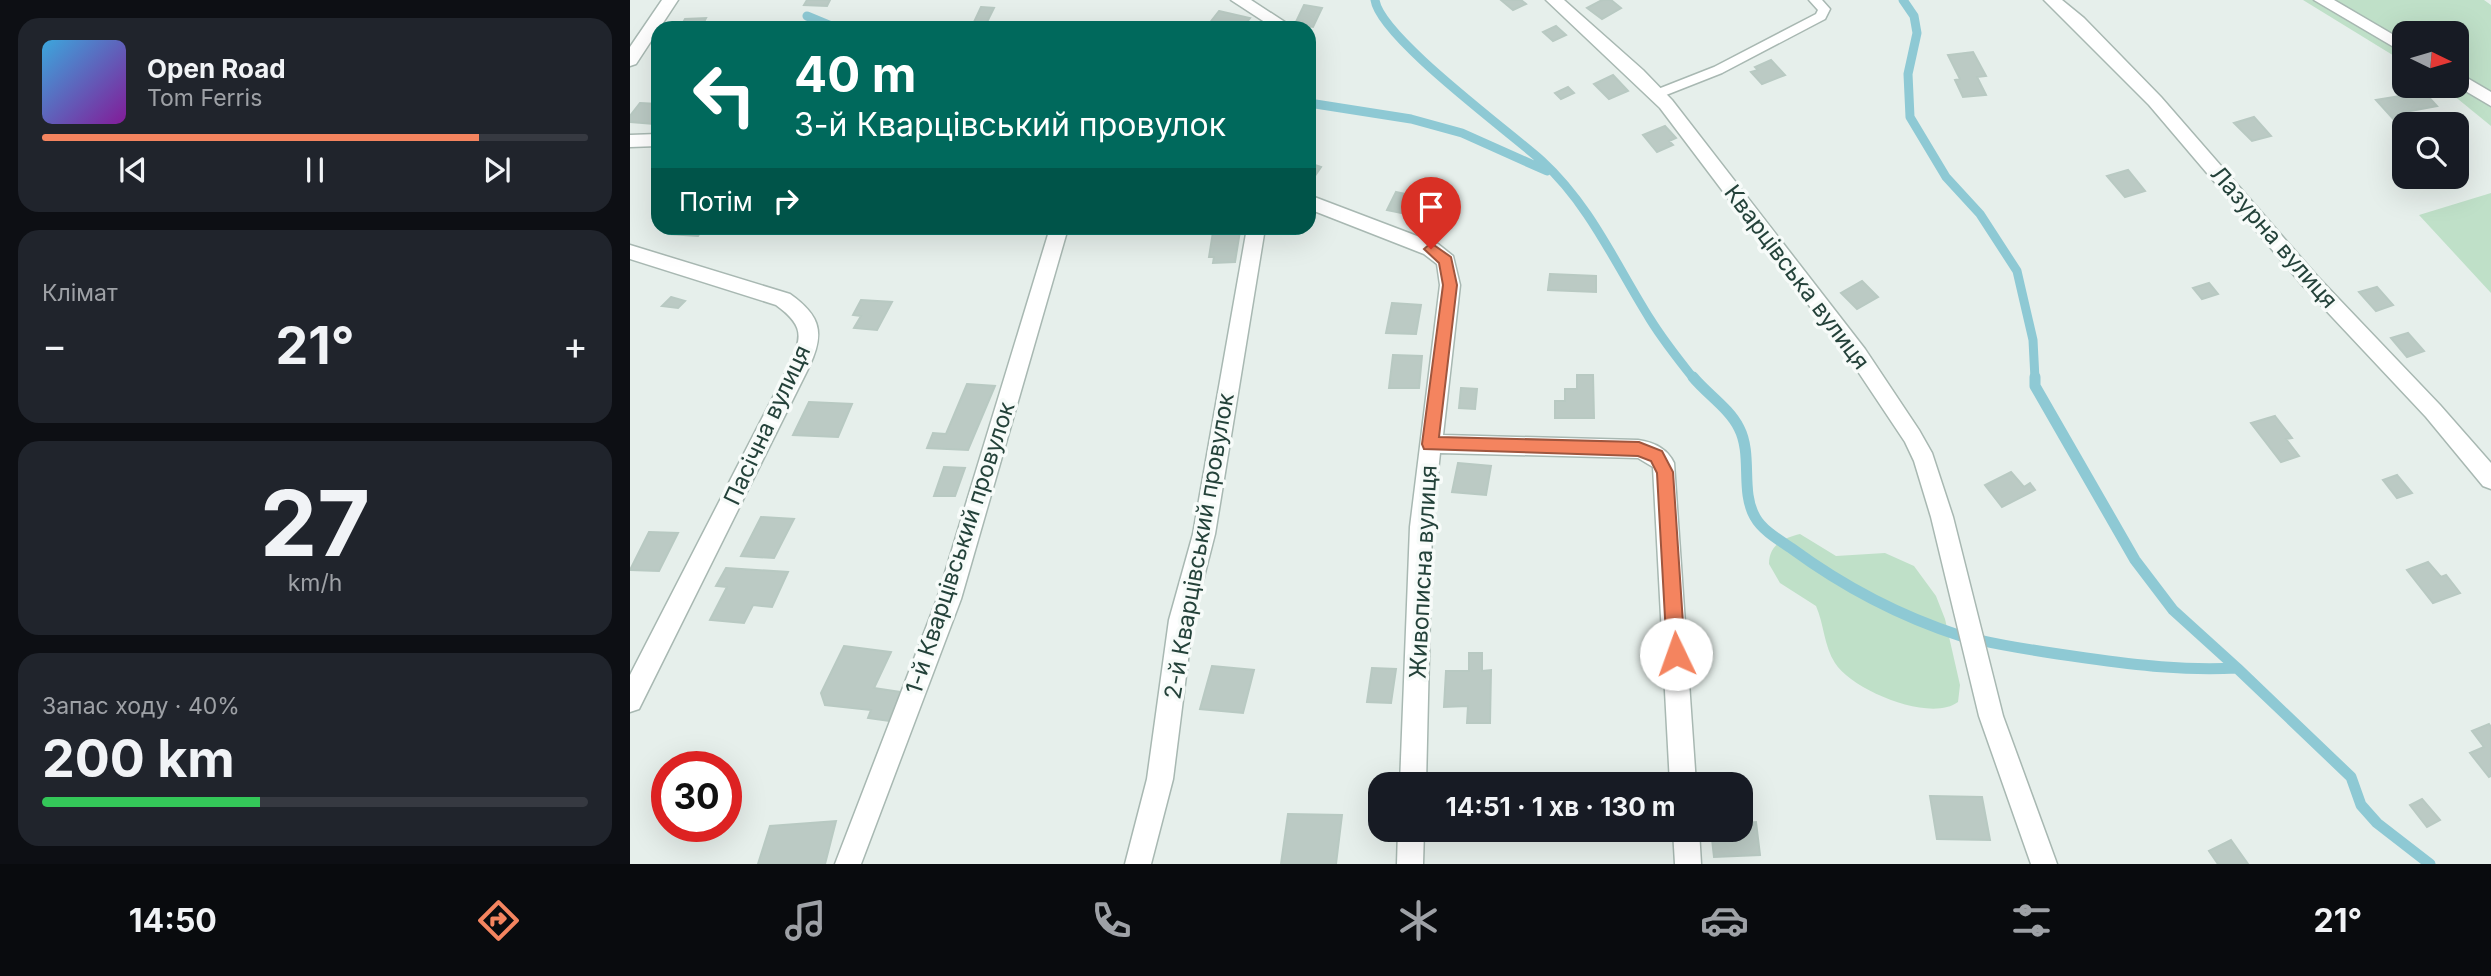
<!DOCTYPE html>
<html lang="uk">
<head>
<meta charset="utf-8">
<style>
	body { margin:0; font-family:Inter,sans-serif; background:#20242c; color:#f1f3f6; height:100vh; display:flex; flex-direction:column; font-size:26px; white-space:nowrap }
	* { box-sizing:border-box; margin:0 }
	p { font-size:23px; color:#9ea1a6 }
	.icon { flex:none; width:38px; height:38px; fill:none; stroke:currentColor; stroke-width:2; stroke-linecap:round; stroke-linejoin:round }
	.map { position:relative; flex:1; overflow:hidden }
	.side { display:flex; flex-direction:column; gap:18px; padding:18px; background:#0d0f14; width:630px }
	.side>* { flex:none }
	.banner { position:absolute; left:21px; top:21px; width:665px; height:214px; border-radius:21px; box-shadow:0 7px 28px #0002; background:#00695c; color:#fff; overflow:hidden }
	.needle { width:46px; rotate:95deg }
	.controls { position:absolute; left:1762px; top:21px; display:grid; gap:14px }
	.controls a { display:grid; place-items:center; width:77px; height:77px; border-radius:14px; background:#171b24; box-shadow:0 7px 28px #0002; font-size:35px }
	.speed { position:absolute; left:21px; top:751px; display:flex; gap:14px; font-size:35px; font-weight:700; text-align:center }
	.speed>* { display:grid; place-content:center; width:91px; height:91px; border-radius:50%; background:#171b24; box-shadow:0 7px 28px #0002; line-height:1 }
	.speed .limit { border:10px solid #d22; background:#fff; color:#111 }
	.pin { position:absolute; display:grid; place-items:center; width:60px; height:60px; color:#fff; margin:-72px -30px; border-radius:50% 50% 50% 0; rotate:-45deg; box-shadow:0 0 7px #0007 }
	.pin .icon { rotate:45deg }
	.me { position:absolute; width:77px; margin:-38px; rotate:357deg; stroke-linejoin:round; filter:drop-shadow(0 0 5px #0008) }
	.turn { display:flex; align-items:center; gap:24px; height:147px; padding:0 28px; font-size:32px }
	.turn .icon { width:91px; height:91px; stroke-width:2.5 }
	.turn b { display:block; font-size:49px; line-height:60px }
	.then { display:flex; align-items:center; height:66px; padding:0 28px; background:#0003; gap:14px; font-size:26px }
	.big { font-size:52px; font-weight:700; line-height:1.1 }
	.side .card { flex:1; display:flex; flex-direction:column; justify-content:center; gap:10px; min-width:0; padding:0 24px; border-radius:21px; background:#20242c }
	.side .dial { align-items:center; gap:0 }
	.dial b { font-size:91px; line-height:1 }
	.song { display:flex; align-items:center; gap:21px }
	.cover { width:84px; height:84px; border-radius:10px; background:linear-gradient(135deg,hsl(200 70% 55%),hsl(290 70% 35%)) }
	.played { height:7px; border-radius:4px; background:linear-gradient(90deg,#f4845f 80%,#363941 80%) }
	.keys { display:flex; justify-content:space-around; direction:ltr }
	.heat { display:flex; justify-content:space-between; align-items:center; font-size:38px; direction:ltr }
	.charge { height:10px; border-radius:5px; background:linear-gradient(90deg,#34c759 40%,#363941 0) }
	.trip { position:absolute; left:738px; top:772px; width:385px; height:70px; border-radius:21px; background:#171b24; box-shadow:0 7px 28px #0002; font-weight:700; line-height:70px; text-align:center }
	.dock { display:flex; height:112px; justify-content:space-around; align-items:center; background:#090b0e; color:#9ea1a6 }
	.dock .icon { width:49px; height:49px }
	.dock .current { color:#f4845f }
	.dock b { font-size:32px; color:#f1f3f6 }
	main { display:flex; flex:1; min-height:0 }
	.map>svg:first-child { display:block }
	.green { fill:#bfe0c8 }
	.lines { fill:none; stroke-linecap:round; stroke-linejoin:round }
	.stream-far1 { stroke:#8ec9d4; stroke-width:9 }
	.stream { stroke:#8ec9d4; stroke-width:11 }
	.building { fill:#bbcac4; stroke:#b8c9c2; stroke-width:2 }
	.lane-casing { stroke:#a8b8b2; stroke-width:3 }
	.street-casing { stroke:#a8b8b2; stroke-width:3 }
	.lane { fill:#fff; fill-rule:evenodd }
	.street { fill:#fff; fill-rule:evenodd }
	.route { fill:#f4845f; stroke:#9f563e; stroke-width:2 }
	.labels { text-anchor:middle; stroke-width:7; stroke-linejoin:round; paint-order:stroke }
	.street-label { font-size:23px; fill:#24423a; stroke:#f7fbf9 }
</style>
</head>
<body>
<main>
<section class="side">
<div class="card">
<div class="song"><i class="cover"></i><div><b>Open Road</b><p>Tom Ferris</p></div></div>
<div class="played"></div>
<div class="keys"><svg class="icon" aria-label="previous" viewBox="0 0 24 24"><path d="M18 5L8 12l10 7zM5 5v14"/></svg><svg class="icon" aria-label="pause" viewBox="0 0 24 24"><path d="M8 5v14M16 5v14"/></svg><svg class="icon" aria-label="next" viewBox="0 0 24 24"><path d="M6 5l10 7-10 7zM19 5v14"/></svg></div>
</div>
<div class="card"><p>Клімат</p>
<div class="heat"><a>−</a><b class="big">21°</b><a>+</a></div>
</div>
<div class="card dial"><b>27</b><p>km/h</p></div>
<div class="card"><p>Запас ходу · 40%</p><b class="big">200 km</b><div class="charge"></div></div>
</section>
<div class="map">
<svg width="1861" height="864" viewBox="0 0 1861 864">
	<rect width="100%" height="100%" fill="#e6efeb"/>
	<path class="green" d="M 1673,0 L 1854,0 L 1861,5 L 1861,126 L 1812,86 L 1827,86 L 1827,33 L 1774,33 L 1774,62 Z
		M 1861,193 L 1861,293 L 1789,215 Z
		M 1170,534 L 1206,556 L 1255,553 L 1284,566 L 1306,596 L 1315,619 L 1330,685 L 1328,702 C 1300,723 1222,690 1205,663 C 1194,646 1194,624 1186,606 L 1150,583 L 1139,564 C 1139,545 1153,538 1170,534 Z"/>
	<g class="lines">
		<path class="stream-far1" d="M 745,0 C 750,37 880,132 912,161 C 960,205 986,265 1020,319 C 1033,340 1048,359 1064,379
			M 1273,0 L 1284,16 L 1287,33 L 1278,74 L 1280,117 L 1316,177 L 1350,214 L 1387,271 L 1403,340 L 1405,379
			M 177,16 L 206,28
			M 679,103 L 781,119 L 832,133 L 917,171"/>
		<path class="stream" d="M 1063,377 C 1077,394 1099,408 1109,428 C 1123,455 1110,491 1125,517 C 1132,530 1149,540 1161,548 C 1214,587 1269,616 1331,636
			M 1405,377 L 1405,386 L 1505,560 L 1543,610 L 1607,668
			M 1349,640 C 1384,648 1420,653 1456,658 C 1506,665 1556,671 1607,668 L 1721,777 L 1731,805 L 1747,823 L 1800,864"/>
	</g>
	<path class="building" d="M 177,0 L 200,0 L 197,6 L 174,5 Z
		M 871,0 L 891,0 L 896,4 L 883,10 Z
		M 972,0 L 981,0 L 991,8 L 972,19 L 957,8 Z
		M 674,5 L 692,8 L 683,27 L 665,24 Z
		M 351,7 L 364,8 L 357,22 L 344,22 Z
		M 589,11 L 620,18 L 612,28 L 587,28 L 579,24 Z
		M 76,18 L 71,28 L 50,28 L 55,19 Z
		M 926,26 L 936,35 L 923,41 L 913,32 Z
		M 1343,52 L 1356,76 L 1347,77 L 1356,95 L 1333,97 L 1325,80 L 1330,79 L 1318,55 Z
		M 1141,60 L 1155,75 L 1132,84 L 1121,72 L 1128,70 L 1125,67 Z
		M 983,75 L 998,91 L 979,99 L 964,84 Z
		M 938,87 L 944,93 L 931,99 L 925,93 Z
		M 1794,92 L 1807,106 L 1775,112 L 1780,118 L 1765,121 L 1746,100 Z
		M 10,103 L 28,104 L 28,118 L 24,124 L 0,122 L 0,116 Z
		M 1624,117 L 1641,136 L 1622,141 L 1604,123 Z
		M 1035,126 L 1046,138 L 1039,141 L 1043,145 L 1027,152 L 1013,135 Z
		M 679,163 L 691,167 L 680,183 L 679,182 Z
		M 1498,170 L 1515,191 L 1495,197 L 1477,176 Z
		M 766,192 L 780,195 L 772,213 L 757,210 Z
		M 44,228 L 73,228 L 68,236 L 40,234 Z
		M 610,231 L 605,262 L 583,263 L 584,257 L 579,257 L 583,232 Z
		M 920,274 L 966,276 L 966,292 L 918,290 Z
		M 1232,281 L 1248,297 L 1227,309 L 1211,293 Z
		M 1579,283 L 1588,294 L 1572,299 L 1563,288 Z
		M 1747,287 L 1763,305 L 1746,311 L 1729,292 Z
		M 41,297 L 55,301 L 48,308 L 32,306 Z
		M 231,300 L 262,302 L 247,330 L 224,328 L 231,316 L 223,315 Z
		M 762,303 L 791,305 L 786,334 L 756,333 Z
		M 1778,333 L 1794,351 L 1777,357 L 1761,338 Z
		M 763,355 L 792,356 L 789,388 L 759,388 Z
		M 947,375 L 963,375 L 964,418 L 925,418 L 925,401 L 935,401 L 935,389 L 947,389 Z
		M 337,384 L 365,386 L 338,450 L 297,448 L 303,433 L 316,434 Z
		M 831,388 L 847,389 L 845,409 L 829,408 Z
		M 179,402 L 222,404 L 208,437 L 163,435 Z
		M 1645,416 L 1662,438 L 1656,439 L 1669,456 L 1651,462 L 1621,423 Z
		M 828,463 L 861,466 L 856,495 L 822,492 Z
		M 314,467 L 335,468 L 325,496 L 304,496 Z
		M 1381,472 L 1394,487 L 1400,483 L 1405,490 L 1372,507 L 1355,485 Z
		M 1767,475 L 1782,493 L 1767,498 L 1753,480 Z
		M 131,517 L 164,519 L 144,558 L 111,556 Z
		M 19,532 L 48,533 L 29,571 L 0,570 Z
		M 1798,562 L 1811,577 L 1816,575 L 1830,593 L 1803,603 L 1777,570 Z
		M 96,568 L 158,572 L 142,607 L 123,605 L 114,623 L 80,620 L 97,587 L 86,586 Z
		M 214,646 L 261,652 L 244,688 L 271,692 L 259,721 L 238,718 L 241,710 L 195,705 L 191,693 Z
		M 839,653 L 852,653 L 852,671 L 861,670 L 860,723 L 837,723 L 838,706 L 814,707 L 816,671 L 839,671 Z
		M 582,666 L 624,670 L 613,713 L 570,709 Z
		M 742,668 L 766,669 L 761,703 L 737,702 Z
		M 1859,724 L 1861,727 L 1861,776 L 1859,777 L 1840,753 L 1854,747 L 1842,731 Z
		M 1300,796 L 1352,797 L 1360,840 L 1307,839 Z
		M 1792,799 L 1810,820 L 1797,827 L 1780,805 Z
		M 1111,808 L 1114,808 L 1116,823 L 1126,822 L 1130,855 L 1084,857 L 1081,830 L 1111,830 Z
		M 658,814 L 712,815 L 706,864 L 651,864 Z
		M 206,821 L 195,864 L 128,864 L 140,826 Z
		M 1601,840 L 1618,864 L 1588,864 L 1579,851 Z"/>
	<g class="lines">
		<defs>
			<path id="lane" d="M 1179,0 L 1192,0 L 1200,9 L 1195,19 L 1092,73 L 1031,97 L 1023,97 L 1023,91 L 1084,67 L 1186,14 L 1188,10 Z"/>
			<path id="street" d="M 32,0 L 48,0 L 6,64 L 0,66 L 0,47 Z
				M 601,0 L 621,0 L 664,28 L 644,28 Z
				M 916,0 L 934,0 L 1013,70 L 1042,100 L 1235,349 L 1289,430 L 1302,453 L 1323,517 L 1373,716 L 1427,864 L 1401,864 L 1349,716 L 1301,517 L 1284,461 L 1275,442 L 1221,361 L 1030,108 Z
				M 1414,0 L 1432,0 L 1454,18 L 1531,97 L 1687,276 L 1810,405 L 1861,463 L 1861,489 L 1853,486 L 1796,417 L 1673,286 L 1519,105 Z
				M 1684,0 L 1704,0 L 1774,41 L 1774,53 Z
				M 1827,72 L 1861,92 L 1861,106 L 1827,86 Z
				M 28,134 L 28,146 L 0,147 L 0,135 Z
				M 679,195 L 808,244 L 823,256 L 830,285 L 813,435 L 1008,440 C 1023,442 1037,448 1044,463 L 1066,784 L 1040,784 L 1023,467 L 1008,458 L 810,453 L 802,527 L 796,784 L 770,784 L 780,527 L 810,285 L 807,264 L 794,254 L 679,209 Z
				M 420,228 L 438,228 L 331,599 L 231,864 L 205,864 L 307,599 Z
				M 617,228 L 635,228 L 585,534 L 563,620 L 543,779 L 521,864 L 495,864 L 517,779 L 539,620 L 563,534 Z
				M 0,245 L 160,294 C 191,316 195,333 179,367 L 9,709 L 0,712 L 0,675 L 160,364 C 174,335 172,324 146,305 L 0,259 Z
				M 768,830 L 794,830 L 793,864 L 767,864 Z
				M 1043,830 L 1069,830 L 1071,864 L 1045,864 Z"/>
		</defs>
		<use href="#lane" class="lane-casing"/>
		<use href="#street" class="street-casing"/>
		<use href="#lane" class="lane"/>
		<use href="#street" class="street"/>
	</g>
	<path class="route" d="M 801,243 L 821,257 L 827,285 L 809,437 L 1009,442 L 1032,451 L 1043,472 L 1055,654 L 1052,660 L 1046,663 L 1040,660 L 1037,654 L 1027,473 L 1021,461 L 1008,456 L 794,449 L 792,444 L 813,285 L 809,263 L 794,249 Z"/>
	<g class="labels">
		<g class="street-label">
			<text transform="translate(1644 237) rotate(49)" y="8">Лазурна вулиця</text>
			<text transform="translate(1167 277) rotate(53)" y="8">Кварцівська вулиця</text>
			<text transform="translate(137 425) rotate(-65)" y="8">Пасічна вулиця</text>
			<text transform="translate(569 546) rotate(-80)" y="8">2-й Кварцівський провулок</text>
			<text transform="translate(330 548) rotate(-72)" y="8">1-й Кварцівський провулок</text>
			<text transform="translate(793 572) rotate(-87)" y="8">Живописна вулиця</text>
		</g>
	</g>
</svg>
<div class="controls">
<a><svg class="needle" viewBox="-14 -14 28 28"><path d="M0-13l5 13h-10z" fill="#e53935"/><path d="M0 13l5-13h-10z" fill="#9ea1a6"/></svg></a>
<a><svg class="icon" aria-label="search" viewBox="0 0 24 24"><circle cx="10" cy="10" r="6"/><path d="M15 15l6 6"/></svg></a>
</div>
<div class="speed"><div class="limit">30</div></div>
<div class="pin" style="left:801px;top:249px;background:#d93025"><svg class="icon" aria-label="arrive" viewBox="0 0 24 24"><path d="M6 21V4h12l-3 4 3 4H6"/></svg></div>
<svg class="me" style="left:1046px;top:654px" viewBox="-20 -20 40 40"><circle r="19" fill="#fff"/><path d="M0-13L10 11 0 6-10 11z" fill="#f4845f"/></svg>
<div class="trip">14:51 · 1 хв · 130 m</div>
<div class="banner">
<div class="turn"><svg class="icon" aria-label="left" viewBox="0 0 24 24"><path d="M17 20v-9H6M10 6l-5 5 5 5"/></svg><div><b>40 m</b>3-й Кварцівський провулок</div></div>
<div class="then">Потім<svg class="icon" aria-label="right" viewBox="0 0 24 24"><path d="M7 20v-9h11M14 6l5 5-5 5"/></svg></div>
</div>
</div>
</main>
<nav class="dock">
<b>14:50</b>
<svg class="icon current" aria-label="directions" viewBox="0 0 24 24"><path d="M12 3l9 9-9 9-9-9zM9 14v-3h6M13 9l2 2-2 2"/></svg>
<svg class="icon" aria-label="music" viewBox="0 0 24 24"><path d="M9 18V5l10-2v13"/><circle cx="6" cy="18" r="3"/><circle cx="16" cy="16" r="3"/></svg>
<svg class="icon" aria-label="phone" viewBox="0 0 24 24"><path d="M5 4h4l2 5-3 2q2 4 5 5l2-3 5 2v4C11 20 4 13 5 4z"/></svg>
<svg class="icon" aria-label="climate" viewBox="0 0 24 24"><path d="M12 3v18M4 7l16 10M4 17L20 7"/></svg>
<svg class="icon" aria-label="car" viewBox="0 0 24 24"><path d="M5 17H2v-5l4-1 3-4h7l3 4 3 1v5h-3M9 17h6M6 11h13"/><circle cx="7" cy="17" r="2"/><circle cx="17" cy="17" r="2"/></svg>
<svg class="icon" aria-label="filters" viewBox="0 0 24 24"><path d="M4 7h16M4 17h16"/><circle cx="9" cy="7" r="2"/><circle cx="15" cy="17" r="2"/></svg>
<b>21°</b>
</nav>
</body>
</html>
